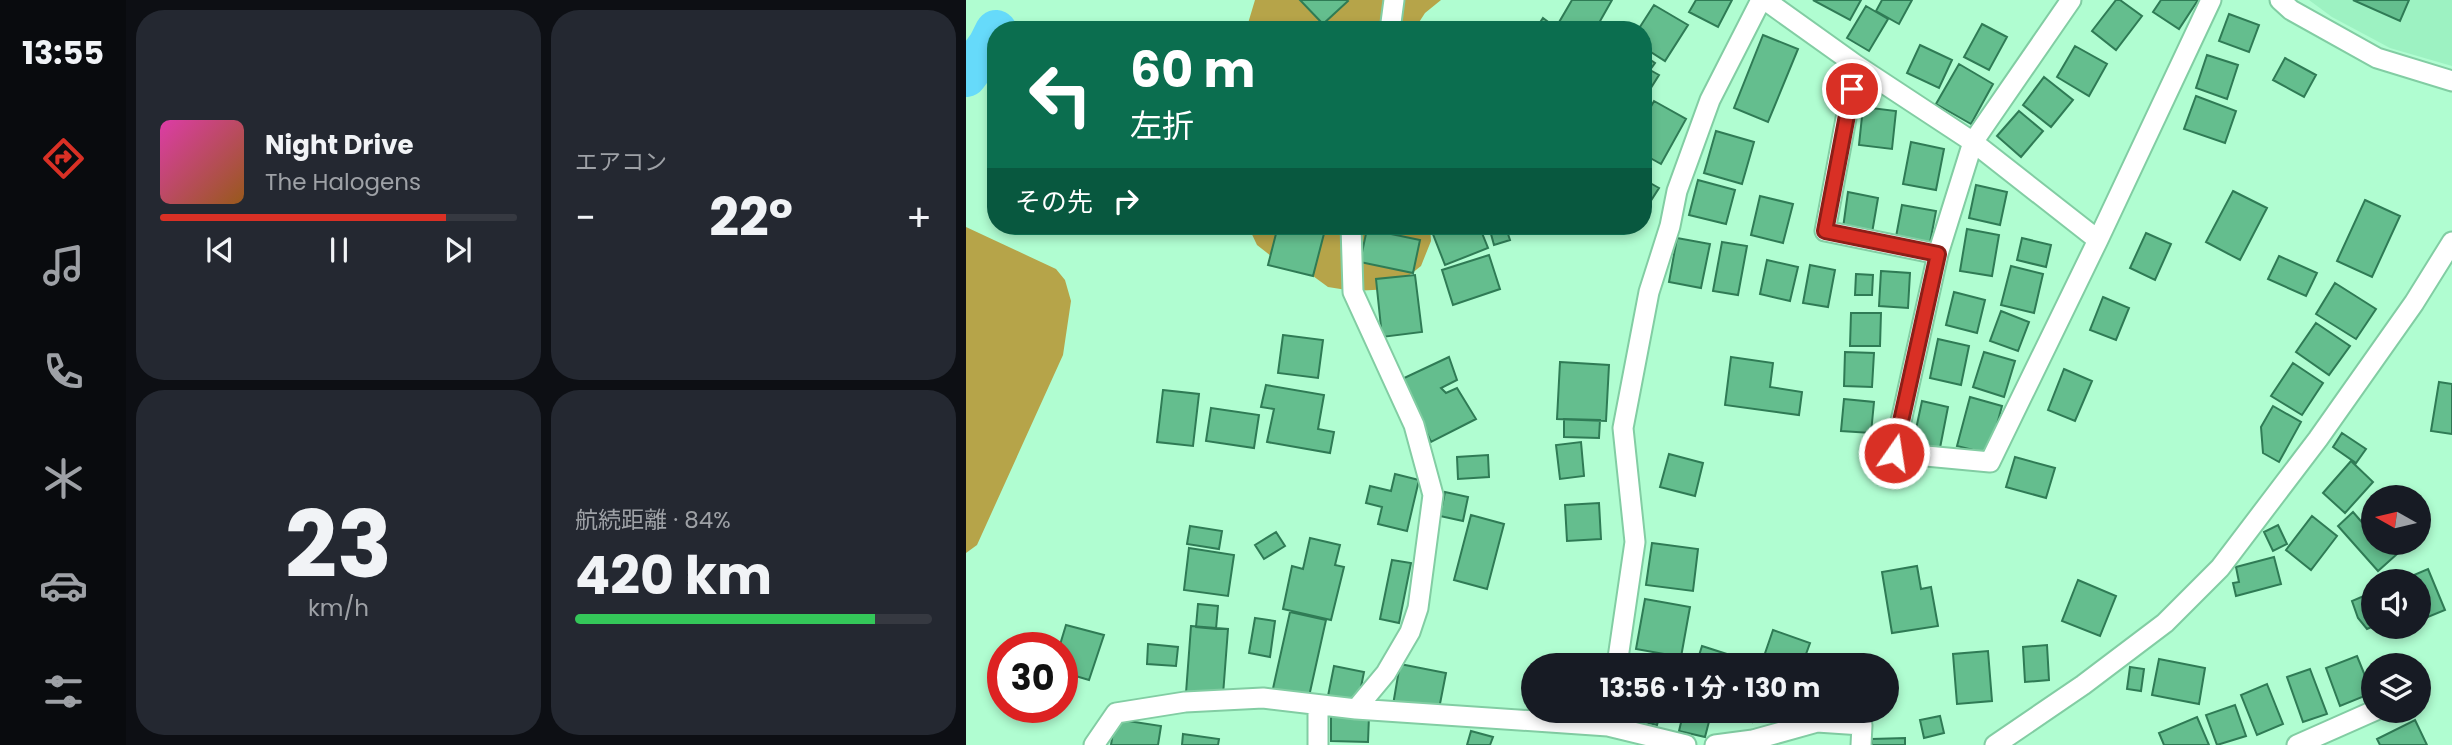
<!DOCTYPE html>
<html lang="ja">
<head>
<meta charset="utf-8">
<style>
	body { margin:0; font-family:Poppins,"Noto Sans JP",sans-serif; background:#242831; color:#f1f3f6; height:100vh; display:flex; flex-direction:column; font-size:26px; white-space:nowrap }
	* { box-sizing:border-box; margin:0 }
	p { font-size:23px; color:#9ea1a6 }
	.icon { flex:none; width:38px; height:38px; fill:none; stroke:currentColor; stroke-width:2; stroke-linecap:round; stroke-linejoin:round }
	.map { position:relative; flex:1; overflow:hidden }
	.sheet { display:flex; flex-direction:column; gap:10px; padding:10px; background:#0d0f14; width:840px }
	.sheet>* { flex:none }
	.top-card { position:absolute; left:21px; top:21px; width:665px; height:214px; border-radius:28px; box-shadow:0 4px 10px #0003; background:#0b6e4f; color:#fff; overflow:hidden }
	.needle { width:46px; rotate:278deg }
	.tools { position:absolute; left:1395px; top:485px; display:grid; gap:14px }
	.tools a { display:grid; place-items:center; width:70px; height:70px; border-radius:50%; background:#171b24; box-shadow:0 4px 10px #0003; font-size:35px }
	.speed { position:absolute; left:21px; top:632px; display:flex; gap:14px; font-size:35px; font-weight:700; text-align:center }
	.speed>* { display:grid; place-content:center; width:91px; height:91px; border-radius:50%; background:#171b24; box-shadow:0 4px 10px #0003; line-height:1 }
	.speed .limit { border:10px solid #d22; background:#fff; color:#111 }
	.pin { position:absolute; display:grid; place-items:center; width:60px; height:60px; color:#fff; margin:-30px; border:4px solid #fff; border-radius:50%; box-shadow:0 2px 7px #0007 }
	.me { position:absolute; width:77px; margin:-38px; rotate:13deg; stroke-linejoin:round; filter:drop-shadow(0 0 5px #0008) }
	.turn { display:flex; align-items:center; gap:24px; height:147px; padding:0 28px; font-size:32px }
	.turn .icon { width:91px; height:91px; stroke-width:2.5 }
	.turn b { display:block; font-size:49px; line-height:60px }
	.then { display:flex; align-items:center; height:66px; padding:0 28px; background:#0003; gap:14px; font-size:26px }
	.big { font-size:52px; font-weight:700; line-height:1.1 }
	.sheet .tile { flex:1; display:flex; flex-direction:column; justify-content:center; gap:10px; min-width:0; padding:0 24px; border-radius:28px; background:#242831 }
	.sheet .dial { align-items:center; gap:0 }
	.dial b { font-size:91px; line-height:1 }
	.song { display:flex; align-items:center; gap:21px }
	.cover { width:84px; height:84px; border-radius:10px; background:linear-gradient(135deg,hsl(320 70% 55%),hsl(30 70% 35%)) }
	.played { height:7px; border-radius:4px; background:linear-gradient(90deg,#d93025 80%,#363941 80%) }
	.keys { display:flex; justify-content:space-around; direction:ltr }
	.heat { display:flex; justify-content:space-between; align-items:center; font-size:38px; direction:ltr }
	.charge { height:10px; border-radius:5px; background:linear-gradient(90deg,#34c759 84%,#363941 0) }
	.sheet .tiles { flex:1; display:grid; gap:10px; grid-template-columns:repeat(2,1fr) }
	.trip { position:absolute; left:555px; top:653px; width:378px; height:70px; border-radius:35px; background:#171b24; box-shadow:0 4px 10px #0003; font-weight:700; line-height:70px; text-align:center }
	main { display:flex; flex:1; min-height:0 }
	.dock { display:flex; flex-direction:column; width:126px; justify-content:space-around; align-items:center; background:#090b0e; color:#9ea1a6 }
	.dock .icon { width:49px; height:49px }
	.dock .on { color:#d93025 }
	.dock b { font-size:32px; color:#f1f3f6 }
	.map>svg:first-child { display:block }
	.built { fill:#9df2c2 }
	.forest { fill:#b6a449 }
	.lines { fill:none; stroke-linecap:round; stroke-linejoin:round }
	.river { stroke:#66dafa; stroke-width:42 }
	.building { fill:#64be8e; stroke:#2f7b55; stroke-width:2 }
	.minor-casing { stroke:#82cda3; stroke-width:23 }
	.minor { stroke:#fff; stroke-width:19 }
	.route-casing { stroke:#8d1f18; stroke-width:18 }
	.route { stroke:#d93025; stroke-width:12 }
</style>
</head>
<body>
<main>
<nav class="dock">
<b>13:55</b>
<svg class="icon on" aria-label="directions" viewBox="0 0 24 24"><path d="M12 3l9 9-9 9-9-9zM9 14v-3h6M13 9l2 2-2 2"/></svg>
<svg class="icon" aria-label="music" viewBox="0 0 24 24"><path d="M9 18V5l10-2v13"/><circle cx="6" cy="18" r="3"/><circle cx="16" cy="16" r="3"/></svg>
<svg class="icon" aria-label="phone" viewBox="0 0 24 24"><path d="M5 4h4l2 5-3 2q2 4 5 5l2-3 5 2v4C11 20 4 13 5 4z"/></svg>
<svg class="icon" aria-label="climate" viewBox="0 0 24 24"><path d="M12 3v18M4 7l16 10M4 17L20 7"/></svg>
<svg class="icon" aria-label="car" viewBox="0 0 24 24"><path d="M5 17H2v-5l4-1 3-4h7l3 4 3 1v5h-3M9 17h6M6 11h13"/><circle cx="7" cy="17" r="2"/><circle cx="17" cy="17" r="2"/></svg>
<svg class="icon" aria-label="filters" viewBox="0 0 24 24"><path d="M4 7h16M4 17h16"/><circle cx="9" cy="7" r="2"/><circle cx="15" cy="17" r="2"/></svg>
</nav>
<section class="sheet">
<div class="tiles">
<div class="tile">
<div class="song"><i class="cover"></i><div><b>Night Drive</b><p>The Halogens</p></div></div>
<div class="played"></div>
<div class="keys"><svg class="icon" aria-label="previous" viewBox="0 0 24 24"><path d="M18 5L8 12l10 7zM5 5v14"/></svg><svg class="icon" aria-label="pause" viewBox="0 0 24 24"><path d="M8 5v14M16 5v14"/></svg><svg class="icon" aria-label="next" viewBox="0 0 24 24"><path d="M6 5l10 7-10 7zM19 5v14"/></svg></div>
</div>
<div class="tile"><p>エアコン</p>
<div class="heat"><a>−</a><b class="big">22°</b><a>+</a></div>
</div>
<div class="tile dial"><b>23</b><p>km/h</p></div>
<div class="tile"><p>航続距離 · 84%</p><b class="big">420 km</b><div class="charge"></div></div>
</div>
</section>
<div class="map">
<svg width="1486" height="745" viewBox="0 0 1486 745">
	<rect width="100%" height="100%" fill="#b0fdd1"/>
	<path class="built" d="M 1343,0 L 1486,0 L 1486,66 L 1424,48 L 1366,17 Z"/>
	<path class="forest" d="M 289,0 L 475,0 L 459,13 L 448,30 L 280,30 Z
		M 282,226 L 464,226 L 465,241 L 455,266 L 426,289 L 387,291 L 362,287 L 347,276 L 314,263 L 291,245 Z
		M 0,227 L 90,269 L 99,280 L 105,301 L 97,355 L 11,545 L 0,553 Z"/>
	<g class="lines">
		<path class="river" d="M 0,76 L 23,45 L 30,31"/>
	</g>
	<path class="building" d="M 334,0 L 381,0 L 382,1 L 357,24 Z
		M 606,0 L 646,0 L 629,30 L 602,30 L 592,24 Z
		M 730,0 L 766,0 L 752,27 L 723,12 Z
		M 847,0 L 895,0 L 884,20 Z
		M 916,0 L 946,0 L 933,24 L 910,11 Z
		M 1150,0 L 1154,0 L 1176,16 L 1150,50 L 1126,31 Z
		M 1195,0 L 1232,0 L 1213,29 L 1187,12 Z
		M 1387,0 L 1443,0 L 1434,21 Z
		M 688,5 L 722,25 L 699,61 L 677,47 L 677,30 L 672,30 Z
		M 900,6 L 922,19 L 903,51 L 881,38 Z
		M 1263,14 L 1293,25 L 1283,52 L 1253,41 Z
		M 577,18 L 593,30 L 569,30 Z
		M 1016,24 L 1041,37 L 1023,70 L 998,57 Z
		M 797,35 L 832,49 L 802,122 L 768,108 Z
		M 954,45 L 986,60 L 973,88 L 941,73 Z
		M 1109,46 L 1141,64 L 1123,96 L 1091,77 Z
		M 677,55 L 689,63 L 684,70 L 693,75 L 681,94 L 677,91 Z
		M 1241,55 L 1272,65 L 1261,99 L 1230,88 Z
		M 1319,58 L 1350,75 L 1338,97 L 1307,80 Z
		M 993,64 L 1027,84 L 1005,124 L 970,104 Z
		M 1078,77 L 1107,100 L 1085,127 L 1057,105 Z
		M 1230,96 L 1270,111 L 1259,143 L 1218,129 Z
		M 688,101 L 720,119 L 695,164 L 677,154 L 677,121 Z
		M 897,107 L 930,111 L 926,149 L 893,145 Z
		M 1053,111 L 1077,131 L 1055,157 L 1031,136 Z
		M 750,131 L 788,142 L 776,184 L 738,173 Z
		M 945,142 L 978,149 L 970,190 L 937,184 Z
		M 677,179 L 693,188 L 677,213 Z
		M 732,180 L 769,190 L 760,224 L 723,215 Z
		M 1010,185 L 1041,192 L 1034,225 L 1003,218 Z
		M 1267,191 L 1301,208 L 1274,260 L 1240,242 Z
		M 882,192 L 912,198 L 906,233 L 877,228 Z
		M 794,196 L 827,204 L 817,243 L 785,235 Z
		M 1399,200 L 1434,216 L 1406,277 L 1371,261 Z
		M 936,205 L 970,211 L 963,248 L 929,242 Z
		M 312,226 L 360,226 L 347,276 L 302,265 Z
		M 474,226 L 519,226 L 514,228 L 522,248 L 479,265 L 465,229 Z
		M 540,228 L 544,240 L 528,245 L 525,234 Z
		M 401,229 L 454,240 L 447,273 L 394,262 Z
		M 1001,229 L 1033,235 L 1026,276 L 994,271 Z
		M 1180,233 L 1205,244 L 1189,280 L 1164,268 Z
		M 711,238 L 744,244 L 735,288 L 703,282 Z
		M 1056,238 L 1085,245 L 1080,267 L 1051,260 Z
		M 756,242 L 781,246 L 772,295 L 747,291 Z
		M 523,255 L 534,289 L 487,305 L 476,270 Z
		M 1313,256 L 1351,273 L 1340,296 L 1302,279 Z
		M 801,260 L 832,267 L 824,301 L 794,294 Z
		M 844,265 L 869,270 L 862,307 L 837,303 Z
		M 1045,266 L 1077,274 L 1068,313 L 1035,305 Z
		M 915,271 L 944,273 L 942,308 L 913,306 Z
		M 890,274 L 907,275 L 906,295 L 889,295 Z
		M 449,275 L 456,332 L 416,337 L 410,279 Z
		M 1369,283 L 1410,309 L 1390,339 L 1350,314 Z
		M 988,292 L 1019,300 L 1011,333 L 980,325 Z
		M 1137,297 L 1163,308 L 1150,340 L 1124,330 Z
		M 1035,311 L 1063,322 L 1052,351 L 1024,341 Z
		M 885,313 L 915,313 L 914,346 L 884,346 Z
		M 1350,323 L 1384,346 L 1363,375 L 1330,352 Z
		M 317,335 L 357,340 L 352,378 L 312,373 Z
		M 972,339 L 1003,346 L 995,385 L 964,378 Z
		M 879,352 L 908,353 L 906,387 L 878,386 Z
		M 1018,352 L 1049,361 L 1038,397 L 1007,387 Z
		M 483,357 L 491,380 L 475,388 L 480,393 L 491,388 L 510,419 L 465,442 L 436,379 Z
		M 765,357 L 807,363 L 804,387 L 836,392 L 833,415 L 759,405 Z
		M 594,362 L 643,365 L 640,421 L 591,419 Z
		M 1327,363 L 1357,383 L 1336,415 L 1305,396 Z
		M 1098,369 L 1126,381 L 1109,421 L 1082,410 Z
		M 1473,382 L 1486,384 L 1486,434 L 1465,431 Z
		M 300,385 L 358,395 L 352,429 L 368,432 L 364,453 L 301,442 L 308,409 L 295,407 Z
		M 197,390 L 233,394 L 227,446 L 191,442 Z
		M 1004,397 L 1036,406 L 1023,454 L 991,446 Z
		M 878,399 L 908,402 L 905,433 L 875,431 Z
		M 956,401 L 982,407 L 973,453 L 946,448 Z
		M 1307,406 L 1335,422 L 1313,462 L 1297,453 L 1295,427 Z
		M 245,408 L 293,415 L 288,448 L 240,441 Z
		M 598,419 L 634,420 L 633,438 L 598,437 Z
		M 1376,433 L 1400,449 L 1390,463 L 1367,447 Z
		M 615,442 L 618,476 L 594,479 L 590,445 Z
		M 703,454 L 737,463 L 729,496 L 694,487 Z
		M 522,455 L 523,477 L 492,479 L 491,457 Z
		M 1049,457 L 1089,468 L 1080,498 L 1040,487 Z
		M 1385,461 L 1407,482 L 1379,513 L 1357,493 Z
		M 429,474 L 453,480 L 441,531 L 412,524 L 416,507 L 400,503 L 404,486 L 425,491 Z
		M 479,492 L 502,497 L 497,521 L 474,516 Z
		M 633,503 L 635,539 L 601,541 L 599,505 Z
		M 1387,512 L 1407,535 L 1407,542 L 1435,542 L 1439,547 L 1412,571 L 1372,526 Z
		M 505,515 L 538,524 L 521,589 L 488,580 Z
		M 1346,516 L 1371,536 L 1345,570 L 1320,550 Z
		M 1312,525 L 1321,544 L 1307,551 L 1298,532 Z
		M 224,526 L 256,531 L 253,549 L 221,544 Z
		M 310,532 L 319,546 L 298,559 L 289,545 Z
		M 344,538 L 374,545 L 369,565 L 378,567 L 365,620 L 317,609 L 326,566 L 337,569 Z
		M 686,543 L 732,549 L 727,591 L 680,585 Z
		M 223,548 L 268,555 L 262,596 L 218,590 Z
		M 1308,557 L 1315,584 L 1270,596 L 1267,583 L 1273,582 L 1270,567 Z
		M 426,560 L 445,563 L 433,623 L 414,619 Z
		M 951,566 L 955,589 L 965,587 L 972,626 L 926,633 L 916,572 Z
		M 1462,569 L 1479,610 L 1452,621 L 1452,581 L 1434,581 Z
		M 1112,580 L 1150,596 L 1134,636 L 1096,621 Z
		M 1407,592 L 1408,626 L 1401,629 L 1392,618 L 1386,601 Z
		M 679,599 L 724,607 L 715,657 L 670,649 Z
		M 232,604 L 252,606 L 250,629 L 230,627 Z
		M 324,612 L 360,620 L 342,701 L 306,693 Z
		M 289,618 L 309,621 L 304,657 L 283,653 Z
		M 100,625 L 138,635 L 123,680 L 96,672 L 96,648 L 93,648 Z
		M 225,626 L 262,629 L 257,695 L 220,693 Z
		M 807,630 L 844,643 L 836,665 L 795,665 Z
		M 182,644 L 212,647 L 210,666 L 181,664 Z
		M 1081,645 L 1083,680 L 1059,682 L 1057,647 Z
		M 736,646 L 770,657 L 767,665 L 730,665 Z
		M 1022,651 L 1026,701 L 991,704 L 987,654 Z
		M 1391,656 L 1406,693 L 1374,706 L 1360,668 Z
		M 1193,659 L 1239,668 L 1233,704 L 1186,695 Z
		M 434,664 L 480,673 L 472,714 L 427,705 Z
		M 368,666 L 398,672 L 391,707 L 361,701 Z
		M 1164,667 L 1178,669 L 1175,691 L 1161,689 Z
		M 1344,669 L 1361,714 L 1337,722 L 1321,677 Z
		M 1301,684 L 1317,724 L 1291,735 L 1275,695 Z
		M 1269,705 L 1280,736 L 1251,745 L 1240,715 Z
		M 653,710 L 695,710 L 691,725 L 651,715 Z
		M 718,710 L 746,710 L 739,737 L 713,731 Z
		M 788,710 L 821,710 L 819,716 L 787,722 Z
		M 365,714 L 403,716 L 402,742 L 365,741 Z
		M 974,716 L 978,733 L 958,738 L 954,720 Z
		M 1231,717 L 1243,745 L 1198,745 L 1193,733 Z
		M 149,719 L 195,726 L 192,745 L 145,745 Z
		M 1449,720 L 1461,745 L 1414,745 L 1411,739 Z
		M 505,731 L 527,737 L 524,745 L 501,745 Z
		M 217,734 L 253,739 L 252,745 L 216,745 Z
		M 939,738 L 939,745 L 906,745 L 906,739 Z"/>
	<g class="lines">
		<defs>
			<path id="minor" d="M 799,0 L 890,65 L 1007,142 L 1132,240
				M 1314,0 L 1325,10 L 1411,58 L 1486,81
				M 424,30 L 428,0
				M 890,65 L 859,231 L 972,254 L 928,453 L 1024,462 L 1132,240 L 1245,0
				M 385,226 L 387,292 L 448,425 L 467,495 L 452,608 L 444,632 L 420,673 L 390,709
				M 972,254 L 1007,142 L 1105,0
				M 651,665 L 669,542 L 657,428 L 683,292 L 704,226 L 711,191 L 744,100 L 795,0
				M 128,745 L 150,713 L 219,702 L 297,698 L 390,709 L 642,726 L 720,745
				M 352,745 L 352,705
				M 749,745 L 787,740 L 851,722 L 896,725 L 895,745
				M 1029,745 L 1117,685 L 1199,623 L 1254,568 L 1352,439 L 1448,303 L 1486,242
				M 1331,745 L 1410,710"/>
		</defs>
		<use href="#minor" class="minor-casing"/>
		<use href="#minor" class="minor"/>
	</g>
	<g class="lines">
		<defs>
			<path id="route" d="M 886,89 L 859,231 L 972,254 L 928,453"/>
		</defs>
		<use href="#route" class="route-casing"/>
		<use href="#route" class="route"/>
	</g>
</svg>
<div class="tools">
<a><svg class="needle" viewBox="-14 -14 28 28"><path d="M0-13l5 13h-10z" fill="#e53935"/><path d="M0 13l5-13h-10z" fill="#9ea1a6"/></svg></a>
<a><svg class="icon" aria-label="sound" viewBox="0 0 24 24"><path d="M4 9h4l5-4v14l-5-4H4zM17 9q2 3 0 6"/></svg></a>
<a><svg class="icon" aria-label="layers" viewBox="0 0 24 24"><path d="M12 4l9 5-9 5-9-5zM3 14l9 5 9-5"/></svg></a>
</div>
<div class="speed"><div class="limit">30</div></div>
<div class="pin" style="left:886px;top:89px;background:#d93025"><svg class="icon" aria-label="arrive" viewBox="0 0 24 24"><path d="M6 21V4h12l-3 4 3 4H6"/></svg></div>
<svg class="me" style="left:928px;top:453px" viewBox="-20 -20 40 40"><circle r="17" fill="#d93025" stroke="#fff" stroke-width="3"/><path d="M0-11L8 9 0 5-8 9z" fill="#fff"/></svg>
<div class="trip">13:56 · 1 分 · 130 m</div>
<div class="top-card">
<div class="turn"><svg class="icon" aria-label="left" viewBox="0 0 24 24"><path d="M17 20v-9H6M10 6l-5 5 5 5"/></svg><div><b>60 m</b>左折</div></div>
<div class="then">その先<svg class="icon" aria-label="right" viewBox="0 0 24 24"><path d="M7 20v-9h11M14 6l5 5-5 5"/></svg></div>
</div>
</div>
</main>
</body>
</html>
